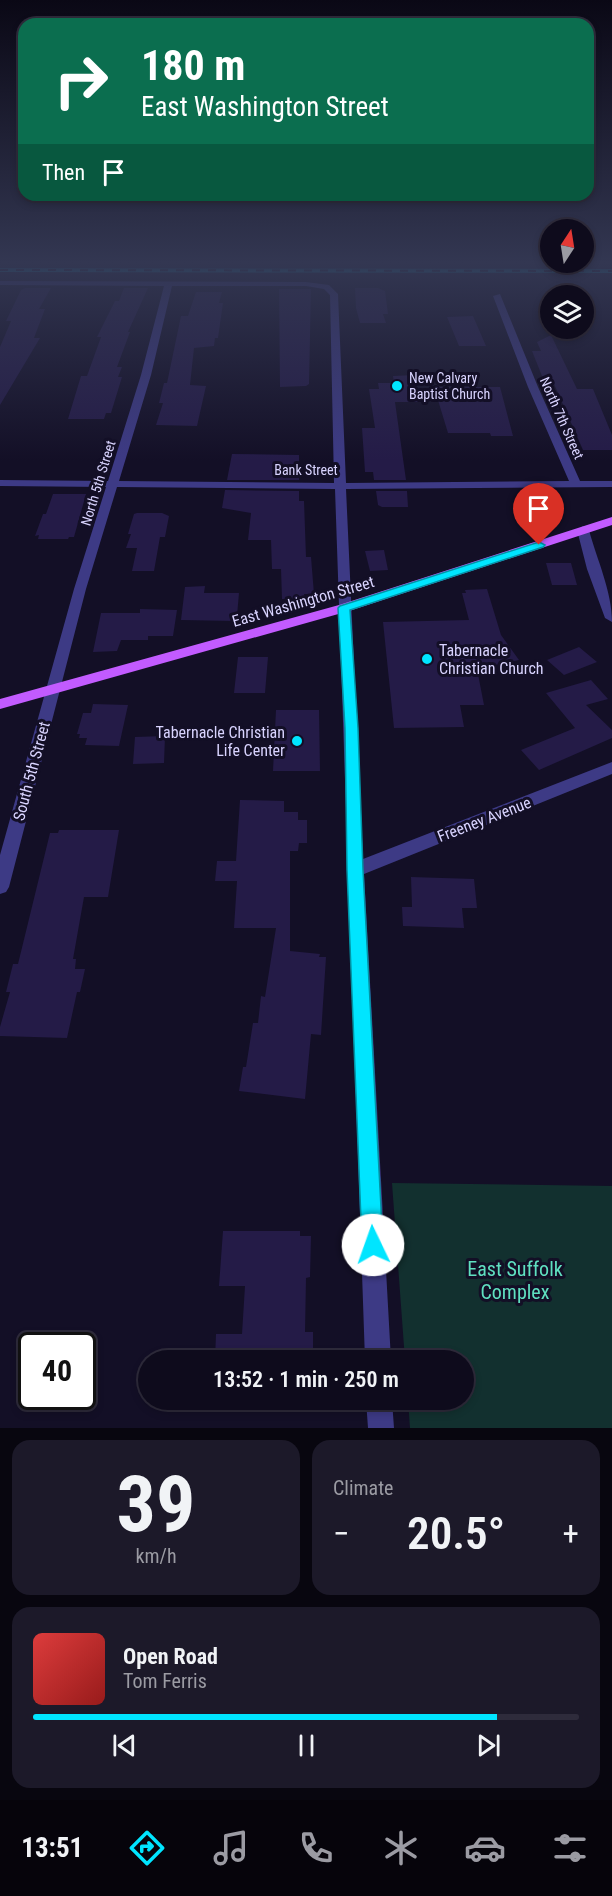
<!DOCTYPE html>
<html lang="en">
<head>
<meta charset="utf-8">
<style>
	body { margin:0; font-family:"Roboto Condensed",sans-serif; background:#1c1929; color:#f1f3f6; height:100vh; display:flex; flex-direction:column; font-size:22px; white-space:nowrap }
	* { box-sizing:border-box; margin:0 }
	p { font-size:20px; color:#9b9ba3 }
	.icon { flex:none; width:33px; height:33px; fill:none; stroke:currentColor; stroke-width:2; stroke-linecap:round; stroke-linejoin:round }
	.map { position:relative; height:1428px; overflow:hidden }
	.drawer { display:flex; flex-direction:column; gap:12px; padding:12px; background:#08060f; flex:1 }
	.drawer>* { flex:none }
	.hud { position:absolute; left:18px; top:18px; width:576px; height:183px; border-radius:18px; box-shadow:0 3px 9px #0003,0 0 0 2px #2e2b3b; background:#0b6e4f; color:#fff; overflow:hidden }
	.needle { width:39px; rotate:12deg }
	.fabs { position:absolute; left:540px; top:219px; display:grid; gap:12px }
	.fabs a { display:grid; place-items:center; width:54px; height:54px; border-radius:50%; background:#0e0b1c; box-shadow:0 3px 9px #0003,0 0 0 2px #2e2b3b; font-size:30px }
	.speed { position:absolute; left:18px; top:1332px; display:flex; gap:12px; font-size:30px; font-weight:700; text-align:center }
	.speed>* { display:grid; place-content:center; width:78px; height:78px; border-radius:50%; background:#0e0b1c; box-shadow:0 3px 9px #0003,0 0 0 2px #2e2b3b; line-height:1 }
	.speed .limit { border:3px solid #111; border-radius:9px; background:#fff; color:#111 }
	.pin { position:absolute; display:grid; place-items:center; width:51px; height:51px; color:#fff; margin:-62px -26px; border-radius:50% 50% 50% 0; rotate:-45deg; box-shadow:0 0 6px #0007 }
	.pin .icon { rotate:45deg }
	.me { position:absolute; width:66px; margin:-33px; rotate:357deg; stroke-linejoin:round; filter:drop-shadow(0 0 4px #0008) }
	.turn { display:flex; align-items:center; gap:21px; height:126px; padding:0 24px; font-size:27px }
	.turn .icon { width:78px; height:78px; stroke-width:2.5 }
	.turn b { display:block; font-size:42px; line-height:51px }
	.then { display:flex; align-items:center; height:57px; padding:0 24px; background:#0003; gap:12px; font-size:22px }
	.big { font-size:45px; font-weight:600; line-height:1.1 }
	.drawer .tile { flex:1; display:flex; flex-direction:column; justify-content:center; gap:9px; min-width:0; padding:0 21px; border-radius:18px; background:#1c1929 }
	.drawer .dial { align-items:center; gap:0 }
	.dial b { font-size:78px; line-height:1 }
	.song { display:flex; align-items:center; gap:18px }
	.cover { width:72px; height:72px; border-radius:9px; background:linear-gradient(135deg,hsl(0 70% 55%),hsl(0 70% 35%)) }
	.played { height:6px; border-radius:3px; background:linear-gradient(90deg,#00e5ff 85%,#2e2b3b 85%) }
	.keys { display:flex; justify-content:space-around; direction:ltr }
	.heat { display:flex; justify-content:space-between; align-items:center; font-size:33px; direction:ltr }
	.drawer .tiles { flex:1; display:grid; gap:12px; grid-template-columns:1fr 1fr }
	.tile:last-child { grid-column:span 2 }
	.trip { position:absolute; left:138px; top:1350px; width:336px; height:60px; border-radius:30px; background:#0e0b1c; box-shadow:0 3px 9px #0003,0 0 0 2px #2e2b3b; font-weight:600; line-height:60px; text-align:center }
	.tab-bar { display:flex; height:96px; justify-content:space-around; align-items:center; background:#06040b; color:#9b9ba3 }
	.tab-bar .icon { width:42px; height:42px }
	.tab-bar .active { color:#00e5ff }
	.tab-bar b { font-size:27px; color:#f1f3f6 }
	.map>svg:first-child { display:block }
	.green { fill:#12302f }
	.building { fill:#241b47 }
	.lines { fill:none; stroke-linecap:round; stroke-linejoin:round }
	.minor { fill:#3d3a85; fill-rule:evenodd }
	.major { fill:#c25bff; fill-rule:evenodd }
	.rail-casing { stroke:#00e5ff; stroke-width:4 }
	.rail { stroke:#130f26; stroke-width:2; stroke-dasharray:8; stroke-linecap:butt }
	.route { fill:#00e5ff; stroke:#0095a6; stroke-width:1.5 }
	.poi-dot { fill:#00e5ff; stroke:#130f26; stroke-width:2 }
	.labels { text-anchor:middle; stroke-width:6; stroke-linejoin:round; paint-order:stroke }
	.far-poi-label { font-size:14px; fill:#d9d4ff; stroke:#130f26; text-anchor:start }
	.far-street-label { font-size:14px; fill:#d9d4ff; stroke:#130f26 }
	.street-label { font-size:16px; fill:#d9d4ff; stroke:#130f26 }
	.poi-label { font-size:16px; fill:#d9d4ff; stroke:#130f26; text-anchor:start }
	.near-park-label { font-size:20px; fill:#5fe0c0; stroke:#130f26 }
</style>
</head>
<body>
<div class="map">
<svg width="612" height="1428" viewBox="0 0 612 1428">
	<rect width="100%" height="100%" fill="#130f26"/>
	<path class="green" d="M 392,1183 L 612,1186 L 612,1428 L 410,1428 L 408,1400 L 464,1400 L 464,1360 L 405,1360 Z"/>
	<path class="building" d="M 25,288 L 51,288 L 39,309 L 45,309 L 34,338 L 40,338 L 0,405 L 0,347 L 11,321 L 6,321 L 21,290 Z
		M 124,288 L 148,288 L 128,332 L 130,332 L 117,367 L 122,367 L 118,377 L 122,377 L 111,413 L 106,413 L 104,419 L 68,419 L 81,376 L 87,376 L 101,337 L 97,337 L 115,301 L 119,301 Z
		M 355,288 L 378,288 L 385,291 L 388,314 L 383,314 L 386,323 L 360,323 L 356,308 Z
		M 279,289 L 311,289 L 309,384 L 306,386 L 280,387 Z
		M 196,292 L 222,292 L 219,303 L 223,303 L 218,338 L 215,338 L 214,346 L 194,348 L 190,385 L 206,386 L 197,426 L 156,425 L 163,403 L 159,403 L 164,383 L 167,383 L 181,316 L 188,316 Z
		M 473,316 L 486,346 L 459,346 L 447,317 Z
		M 551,335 L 577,389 L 593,389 L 612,435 L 612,450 L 583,450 L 551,377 L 542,376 L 532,351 L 541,351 L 537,342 Z
		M 414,375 L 419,402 L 395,402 L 406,480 L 374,480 L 373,472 L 365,472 L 362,428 L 375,428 L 369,389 L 379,389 L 378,383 L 394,383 L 393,376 Z
		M 434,387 L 500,387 L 513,436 L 491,436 L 490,433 L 448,433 Z
		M 232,454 L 299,455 L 299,480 L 227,480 Z
		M 225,490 L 299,491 L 299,501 L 304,501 L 306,557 L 311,557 L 314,594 L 304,594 L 305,599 L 282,599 L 281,569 L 272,569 L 271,540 L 248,540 L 251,513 L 222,508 Z
		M 376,491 L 407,491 L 408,507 L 382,507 L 378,505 Z
		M 53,494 L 86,494 L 74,537 L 69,537 L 68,539 L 38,539 L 39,535 L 35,536 L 43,514 L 46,514 Z
		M 137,513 L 162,513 L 169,516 L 165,537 L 160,537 L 154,571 L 132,571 L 137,548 L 126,548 L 131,534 L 128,534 L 134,514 Z
		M 384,550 L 388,570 L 370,571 L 365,551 Z
		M 546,563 L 571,563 L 577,585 L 552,585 Z
		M 205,586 L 204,593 L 239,593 L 237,616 L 235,616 L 234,621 L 181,620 L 185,587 Z
		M 487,589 L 501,635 L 519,660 L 477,669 L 484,705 L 460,705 L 464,727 L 394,728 L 383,622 L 469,620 L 462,593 L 466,593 L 465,590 Z
		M 140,609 L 177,610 L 173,636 L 148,636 L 148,640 L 121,640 L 117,651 L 93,652 L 101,613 L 140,613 Z
		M 579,647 L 597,662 L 564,675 L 547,660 Z
		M 238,657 L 268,657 L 265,693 L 234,693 Z
		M 591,680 L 608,699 L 586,705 L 612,730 L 612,738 L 539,770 L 521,750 L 575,728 L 546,693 Z
		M 93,704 L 128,705 L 119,746 L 85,745 L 87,738 L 79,738 L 80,734 L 77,734 L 83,713 L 91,713 Z
		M 276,710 L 319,710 L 320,771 L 273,771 Z
		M 165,736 L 164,763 L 133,764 L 135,737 Z
		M 240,800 L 284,801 L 284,812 L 298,812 L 298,820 L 307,820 L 307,843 L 299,843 L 298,851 L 290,851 L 290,951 L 320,954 L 319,957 L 326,957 L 321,1035 L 311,1034 L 305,1099 L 239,1091 L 243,1067 L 246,1067 L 253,1023 L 258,1023 L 261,996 L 265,997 L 276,928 L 234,928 L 237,881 L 215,881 L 217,861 L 236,861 Z
		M 59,830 L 119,830 L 108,897 L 84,897 L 73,959 L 76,959 L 75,969 L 85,969 L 80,992 L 77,992 L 67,1038 L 0,1036 L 0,1027 L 10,992 L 6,992 L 13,964 L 18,964 L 50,833 L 58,833 Z
		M 411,877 L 474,879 L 477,908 L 462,908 L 464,928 L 403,926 L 402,907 L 412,907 Z
		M 223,1231 L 300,1231 L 300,1236 L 311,1236 L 310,1277 L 306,1278 L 305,1332 L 313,1332 L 313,1360 L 215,1360 L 216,1334 L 242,1334 L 245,1286 L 219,1286 Z"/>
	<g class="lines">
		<path class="minor" d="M 0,281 L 306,282 L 329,285 L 338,294 L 346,483 L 569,481 L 528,387 L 493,296 L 500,294 L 538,387 L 580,481 L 612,481 L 612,487 L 346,489 L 363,859 L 612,762 L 612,774 L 364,874 L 391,1360 L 365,1360 L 335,489 L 117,487 L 86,589 L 9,887 L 6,892 L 0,894 L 0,855 L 74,589 L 106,487 L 0,486 L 0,480 L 108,481 L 141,375 L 164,286 L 0,285 ZM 172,286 L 306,286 L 324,289 L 330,295 L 334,483 L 119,481 L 151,375 Z
			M 583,526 L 589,530 C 597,560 612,591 612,622 L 605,618 L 587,569 L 577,530 Z
			M 366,1400 L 392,1400 L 394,1428 L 368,1428 Z"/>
		<path class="major" d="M 612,517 L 612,525 L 349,611 L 0,709 L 0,699 L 339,605 Z"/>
		<defs>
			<path id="rail" d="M 0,270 L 612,271"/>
		</defs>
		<use href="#rail" class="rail-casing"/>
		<use href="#rail" class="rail"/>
	</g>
	<linearGradient id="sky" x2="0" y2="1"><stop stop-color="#0a0815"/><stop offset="0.57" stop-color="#333752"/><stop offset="1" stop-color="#333752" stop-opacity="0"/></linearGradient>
	<rect width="612" height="461" fill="url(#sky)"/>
	<path class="route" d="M 539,542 L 545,545 L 543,547 L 350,610 L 358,728 L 363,870 L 383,1245 L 380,1252 L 373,1255 L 365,1252 L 362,1245 L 347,870 L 345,728 L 338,608 L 340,606 Z"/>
	<g class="poi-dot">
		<circle cx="397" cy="386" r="6"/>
		<circle cx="427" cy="659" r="6"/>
		<circle cx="297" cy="741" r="6"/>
	</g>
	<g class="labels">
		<g class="far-poi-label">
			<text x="409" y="383">New Calvary<tspan x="409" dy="16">Baptist Church</tspan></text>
		</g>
		<g class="far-street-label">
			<text transform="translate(562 418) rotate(66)" y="5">North 7th Street</text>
			<text x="306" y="475">Bank Street</text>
			<text transform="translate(98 483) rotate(-73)" y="5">North 5th Street</text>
		</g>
		<g class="street-label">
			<text transform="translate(303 601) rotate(-16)" y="6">East Washington Street</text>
			<text transform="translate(31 771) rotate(-75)" y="6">South 5th Street</text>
			<text transform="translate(484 819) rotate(-21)" y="6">Freeney Avenue</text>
		</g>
		<g class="poi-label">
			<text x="439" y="656">Tabernacle<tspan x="439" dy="18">Christian Church</tspan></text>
			<text x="285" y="738" text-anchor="end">Tabernacle Christian<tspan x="285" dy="18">Life Center</tspan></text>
		</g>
		<g class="near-park-label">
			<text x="515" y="1276">East Suffolk<tspan x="515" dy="23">Complex</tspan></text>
		</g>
	</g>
</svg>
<div class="fabs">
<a><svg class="needle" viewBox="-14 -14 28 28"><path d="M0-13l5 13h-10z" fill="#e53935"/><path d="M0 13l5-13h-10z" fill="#9b9ba3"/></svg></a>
<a><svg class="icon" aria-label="layers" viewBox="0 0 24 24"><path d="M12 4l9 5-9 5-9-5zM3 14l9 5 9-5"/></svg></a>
</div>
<div class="speed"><div class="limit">40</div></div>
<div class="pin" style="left:539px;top:545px;background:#d93025"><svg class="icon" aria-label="arrive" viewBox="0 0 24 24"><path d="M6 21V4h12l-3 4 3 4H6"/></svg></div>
<svg class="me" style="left:373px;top:1245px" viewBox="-20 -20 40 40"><circle r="19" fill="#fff"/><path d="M0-13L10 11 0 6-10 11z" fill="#00e5ff"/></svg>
<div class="trip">13:52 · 1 min · 250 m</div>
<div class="hud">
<div class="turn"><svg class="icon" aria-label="right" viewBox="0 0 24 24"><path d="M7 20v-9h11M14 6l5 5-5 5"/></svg><div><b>180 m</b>East Washington Street</div></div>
<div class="then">Then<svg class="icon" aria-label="arrive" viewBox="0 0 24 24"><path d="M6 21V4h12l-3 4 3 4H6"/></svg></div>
</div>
</div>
<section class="drawer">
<div class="tiles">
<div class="tile dial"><b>39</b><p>km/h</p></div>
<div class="tile"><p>Climate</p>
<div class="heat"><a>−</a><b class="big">20.5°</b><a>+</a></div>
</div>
<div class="tile">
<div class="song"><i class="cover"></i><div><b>Open Road</b><p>Tom Ferris</p></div></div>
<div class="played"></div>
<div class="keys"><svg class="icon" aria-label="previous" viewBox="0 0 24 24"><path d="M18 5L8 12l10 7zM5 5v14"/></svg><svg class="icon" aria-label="pause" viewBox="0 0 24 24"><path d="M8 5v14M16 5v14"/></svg><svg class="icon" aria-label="next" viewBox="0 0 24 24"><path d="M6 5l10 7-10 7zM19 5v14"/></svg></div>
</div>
</div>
</section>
<nav class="tab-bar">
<b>13:51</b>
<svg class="icon active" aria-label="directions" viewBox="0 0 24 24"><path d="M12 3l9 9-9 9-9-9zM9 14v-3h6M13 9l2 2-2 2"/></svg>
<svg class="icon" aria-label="music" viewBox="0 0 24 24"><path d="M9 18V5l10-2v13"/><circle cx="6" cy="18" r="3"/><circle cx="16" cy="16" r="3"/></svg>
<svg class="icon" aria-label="phone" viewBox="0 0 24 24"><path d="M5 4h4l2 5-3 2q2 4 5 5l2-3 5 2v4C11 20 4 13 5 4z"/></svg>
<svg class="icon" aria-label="climate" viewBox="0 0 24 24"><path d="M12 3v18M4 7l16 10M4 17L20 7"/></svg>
<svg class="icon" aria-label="car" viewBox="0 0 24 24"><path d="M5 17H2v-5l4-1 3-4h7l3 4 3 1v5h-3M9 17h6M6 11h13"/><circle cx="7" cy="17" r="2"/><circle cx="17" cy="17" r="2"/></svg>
<svg class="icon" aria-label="filters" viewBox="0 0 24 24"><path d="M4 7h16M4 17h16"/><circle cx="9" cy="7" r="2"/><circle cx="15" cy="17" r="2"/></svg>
</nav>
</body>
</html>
